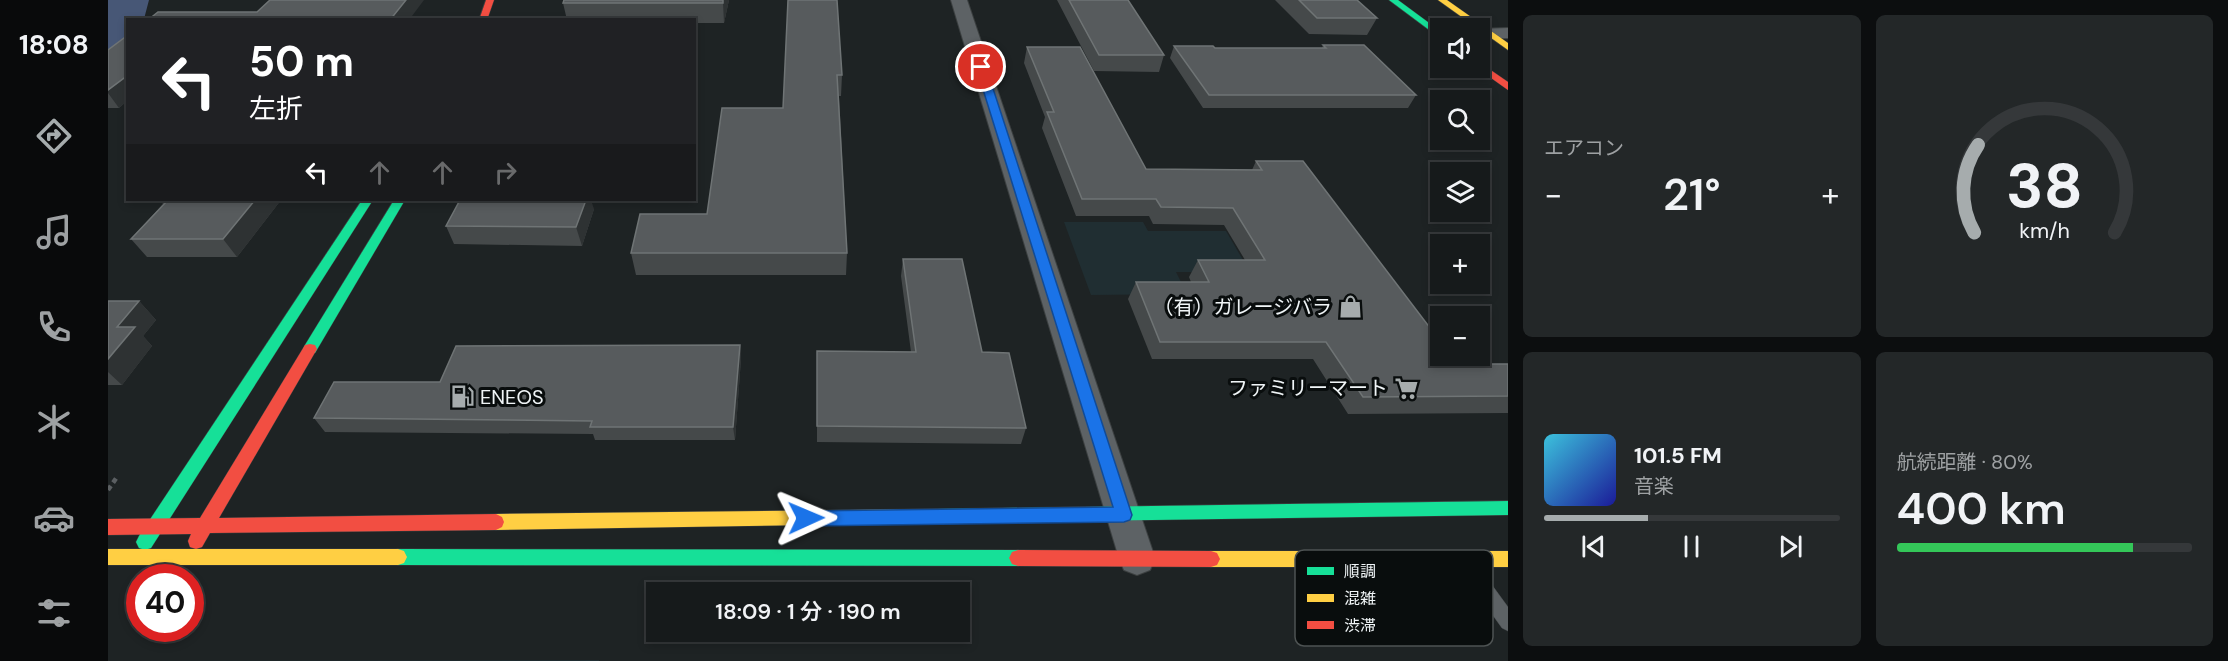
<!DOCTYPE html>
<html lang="ja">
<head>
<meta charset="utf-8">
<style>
	body { margin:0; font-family:"DM Sans","Noto Sans JP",sans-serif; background:#232728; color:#f1f3f6; height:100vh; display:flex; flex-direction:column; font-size:22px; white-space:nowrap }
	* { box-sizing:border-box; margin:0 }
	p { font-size:20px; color:#9ea1a3 }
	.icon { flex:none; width:33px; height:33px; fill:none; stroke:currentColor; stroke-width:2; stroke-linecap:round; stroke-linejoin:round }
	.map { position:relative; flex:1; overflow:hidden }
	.drawer { display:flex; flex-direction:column; gap:15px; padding:15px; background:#0c0e0f; width:720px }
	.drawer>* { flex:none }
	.banner { position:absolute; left:18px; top:18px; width:570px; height:183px; border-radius:0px; box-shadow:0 3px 9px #0003,0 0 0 2px #35383a; background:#202124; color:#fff; overflow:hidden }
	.buttons { position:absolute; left:1322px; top:18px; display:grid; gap:12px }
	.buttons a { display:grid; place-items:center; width:60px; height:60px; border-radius:0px; background:#161a1b; box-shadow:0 3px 9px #0003,0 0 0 2px #35383a; font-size:30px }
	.speed { position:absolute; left:18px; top:564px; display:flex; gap:12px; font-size:30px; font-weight:700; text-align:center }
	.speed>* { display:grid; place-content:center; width:78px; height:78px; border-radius:50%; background:#161a1b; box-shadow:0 3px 9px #0003,0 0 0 2px #35383a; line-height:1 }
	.speed .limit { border:9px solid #d22; background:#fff; color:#111 }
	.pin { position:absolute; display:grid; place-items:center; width:51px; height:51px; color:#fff; margin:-26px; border:3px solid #fff; border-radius:50%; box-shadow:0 2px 6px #0007 }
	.me { position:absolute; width:66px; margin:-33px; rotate:89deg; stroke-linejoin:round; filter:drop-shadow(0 0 4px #0008) }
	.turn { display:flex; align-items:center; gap:21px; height:126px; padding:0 24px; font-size:27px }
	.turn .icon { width:78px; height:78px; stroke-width:2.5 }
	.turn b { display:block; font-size:42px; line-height:51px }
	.lanes { display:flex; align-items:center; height:57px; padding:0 24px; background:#0003; justify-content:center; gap:30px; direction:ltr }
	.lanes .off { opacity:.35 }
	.big { font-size:45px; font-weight:600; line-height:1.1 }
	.drawer .widget { flex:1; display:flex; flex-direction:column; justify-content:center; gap:9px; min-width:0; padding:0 21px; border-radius:9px; background:#232728 }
	.drawer .dial { align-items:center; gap:0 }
	.dial svg { height:156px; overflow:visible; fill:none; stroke:#35383a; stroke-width:7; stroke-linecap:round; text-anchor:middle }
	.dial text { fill:#f1f3f6; stroke:none }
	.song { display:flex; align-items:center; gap:18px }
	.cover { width:72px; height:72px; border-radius:9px; background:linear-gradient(135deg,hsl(190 70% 55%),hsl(240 70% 35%)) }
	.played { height:6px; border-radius:3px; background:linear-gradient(90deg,#a6acad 35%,#35383a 35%) }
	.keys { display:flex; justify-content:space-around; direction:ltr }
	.heat { display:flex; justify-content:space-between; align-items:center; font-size:33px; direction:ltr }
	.charge { height:9px; border-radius:4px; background:linear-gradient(90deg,#34c759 80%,#35383a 0) }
	.drawer .tiles { flex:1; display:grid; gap:15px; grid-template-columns:repeat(2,1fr) }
	.trip { position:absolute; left:538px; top:582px; width:324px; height:60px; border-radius:0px; background:#161a1b; box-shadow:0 3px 9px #0003,0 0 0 2px #35383a; font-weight:600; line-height:60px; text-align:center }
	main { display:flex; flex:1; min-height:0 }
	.tab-bar { display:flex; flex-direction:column; width:108px; justify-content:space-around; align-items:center; background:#090a0b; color:#9ea1a3 }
	.tab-bar .icon { width:42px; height:42px }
	.tab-bar .current { color:#a6acad }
	.tab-bar b { font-size:27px; color:#f1f3f6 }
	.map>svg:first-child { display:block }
	.built { fill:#202e32 }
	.water { fill:#475776 }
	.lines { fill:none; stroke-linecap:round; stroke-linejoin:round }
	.lane-casing { stroke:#3c4041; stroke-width:1 }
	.street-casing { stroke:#3c4041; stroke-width:2 }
	.fast-casing { stroke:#3c4041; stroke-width:1 }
	.slow-casing { stroke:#3c4041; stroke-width:1 }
	.jam-casing { stroke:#3c4041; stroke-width:1 }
	.path { stroke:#5b5f62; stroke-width:4.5; stroke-dasharray:5 4; stroke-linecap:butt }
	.lane { fill:#5d6265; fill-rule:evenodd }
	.street { fill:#5d6265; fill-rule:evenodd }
	.fast { fill:#16e098; fill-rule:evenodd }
	.slow { fill:#ffcf43; fill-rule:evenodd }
	.jam { fill:#f24e42; fill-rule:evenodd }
	.wall { fill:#45494a }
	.shaded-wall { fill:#2e3233 }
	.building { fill:#575b5d; stroke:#6f7475; stroke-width:1.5 }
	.route { fill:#1a73e8; stroke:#114b97; stroke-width:1.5 }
	.labels { text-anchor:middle; stroke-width:6; stroke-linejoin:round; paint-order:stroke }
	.poi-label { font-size:20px; fill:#f0f5f7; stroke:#090d0d; text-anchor:end }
	.key { fill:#090d0d; stroke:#4e5353; stroke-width:1.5 }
	.key-label { font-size:16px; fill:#f0f5f7 }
</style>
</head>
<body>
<main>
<nav class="tab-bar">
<b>18:08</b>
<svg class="icon current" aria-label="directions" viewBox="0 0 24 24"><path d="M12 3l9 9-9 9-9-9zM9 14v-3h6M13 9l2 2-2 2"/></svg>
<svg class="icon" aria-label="music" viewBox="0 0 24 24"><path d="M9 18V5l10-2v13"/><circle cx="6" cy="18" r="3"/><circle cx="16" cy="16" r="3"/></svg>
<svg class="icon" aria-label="phone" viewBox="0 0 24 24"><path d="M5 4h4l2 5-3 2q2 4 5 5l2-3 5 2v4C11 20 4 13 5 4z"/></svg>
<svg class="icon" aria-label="climate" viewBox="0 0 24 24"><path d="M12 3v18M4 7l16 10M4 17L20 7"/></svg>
<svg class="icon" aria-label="car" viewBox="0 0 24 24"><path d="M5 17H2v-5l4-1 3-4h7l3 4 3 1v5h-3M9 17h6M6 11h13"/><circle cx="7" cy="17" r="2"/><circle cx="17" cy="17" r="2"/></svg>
<svg class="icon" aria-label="filters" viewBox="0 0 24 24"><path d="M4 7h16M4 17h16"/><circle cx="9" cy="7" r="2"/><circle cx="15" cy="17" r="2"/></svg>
</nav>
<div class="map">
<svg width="1400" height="661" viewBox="0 0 1400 661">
	<rect width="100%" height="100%" fill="#1e2324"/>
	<path class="built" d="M 956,222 L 1035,222 L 1040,231 L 1118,231 L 1142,272 L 1068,272 L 1079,294 L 983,295 Z
		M 0,660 L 491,660 L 491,661 Z"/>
	<path class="water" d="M 0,0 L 41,0 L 36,19 L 20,20 L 19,37 L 0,52 Z"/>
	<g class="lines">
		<defs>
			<path id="lane" d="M 1359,557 L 1365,559 L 1400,607 L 1400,631 L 1394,628 L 1353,571 L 1350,565 L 1353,559 Z"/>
			<path id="street" d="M 843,0 L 859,0 L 1047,558 L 1042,570 L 1029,575 L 1016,570 L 1011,558 Z
				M 1400,28 L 1400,38 L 1371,39 L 1371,29 Z"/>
			<path id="fast" d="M 1281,0 L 1290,0 L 1332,31 L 1332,38 Z
				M 254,200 L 265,200 L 43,548 L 37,550 L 31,548 L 28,542 L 31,536 Z
				M 286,200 L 297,200 L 207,353 L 197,353 L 195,349 L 197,345 Z
				M 1400,501 L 1400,515 L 828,523 L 822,521 L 820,516 L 822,511 L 828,509 Z
				M 290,549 L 910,550 L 916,552 L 919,558 L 916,564 L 910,566 L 290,565 L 284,563 L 281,557 L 284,551 Z"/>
			<path id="slow" d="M 1330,0 L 1339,0 L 1400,43 L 1400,50 Z
				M 828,509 L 834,511 L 836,516 L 834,521 L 828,523 L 388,530 L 382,527 L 380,522 L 382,517 L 388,514 Z
				M 0,549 L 290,549 L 296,551 L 299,557 L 296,563 L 290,565 L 0,565 Z
				M 1103,551 L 1400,551 L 1400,567 L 1103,567 L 1097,565 L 1094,559 L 1097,553 Z"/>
			<path id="jam" d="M 378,0 L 386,0 L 379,20 L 371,20 Z
				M 1371,62 L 1400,82 L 1400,90 L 1369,68 L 1371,68 Z
				M 202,344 L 207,345 L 209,349 L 111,518 L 388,514 L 394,517 L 396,522 L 394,527 L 388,530 L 102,533 L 94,547 L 88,549 L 82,547 L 80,541 L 83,534 L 0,535 L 0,519 L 92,518 L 197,345 Z
				M 910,550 L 1103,551 L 1109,553 L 1112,559 L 1109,565 L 1103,567 L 910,566 L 904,564 L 901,558 L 904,552 Z"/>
		</defs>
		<use href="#lane" class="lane-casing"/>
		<use href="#street" class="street-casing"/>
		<use href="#fast" class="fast-casing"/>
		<use href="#slow" class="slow-casing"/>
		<use href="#jam" class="jam-casing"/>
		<path class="path" d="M 0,490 L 9,477"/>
		<use href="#lane" class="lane"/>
		<use href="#street" class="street"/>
		<use href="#fast" class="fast"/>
		<use href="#slow" class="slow"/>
		<use href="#jam" class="jam"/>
	</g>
	<path class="wall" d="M 621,0 L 616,23 L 586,23 L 586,20 L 459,20 L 455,3 Z
		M 680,0 L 734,75 L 733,96 L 731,96 L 739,253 L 738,275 L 528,275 L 523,253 L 599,214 L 675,108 Z
		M 949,0 L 1020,0 L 1056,55 L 1051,72 L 986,71 Z
		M 1167,0 L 1249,0 L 1269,18 L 1259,35 L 1201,34 Z
		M 20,35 L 20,100 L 11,108 L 0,108 L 0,50 Z
		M 1215,45 L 1308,95 L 1300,108 L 1095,108 L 1062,58 L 1066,46 L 1107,48 L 1214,48 Z
		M 919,47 L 1038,169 L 1144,170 L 1148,161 L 1350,364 L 1400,364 L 1400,413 L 1240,414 L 1205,359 L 1044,359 L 1020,299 L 1028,282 L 1083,282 L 1081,277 L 1090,260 L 1137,260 L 1116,225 L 1045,224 L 1041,216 L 968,216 L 934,128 L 937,117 L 916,63 Z
		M 52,200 L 173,200 L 129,257 L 39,257 L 23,239 L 55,204 Z
		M 486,209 L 474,246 L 346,244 L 338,226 Z
		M 795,259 L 874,352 L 918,428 L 913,444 L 709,442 L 709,351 L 803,352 L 793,276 Z
		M 0,301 L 31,301 L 48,320 L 35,336 L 44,346 L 14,385 L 0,385 Z
		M 632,345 L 633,359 L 627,440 L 487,440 L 485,434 L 217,432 L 206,418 L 332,382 Z"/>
	<path class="shaded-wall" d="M 298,0 L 316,0 L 301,20 L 282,20 Z
		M 615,0 L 621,0 L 616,23 L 615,3 Z
		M 20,75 L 20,100 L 11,108 L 0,93 L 0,90 Z
		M 147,200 L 173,200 L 129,257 L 115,239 Z
		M 478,200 L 483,200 L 486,209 L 474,246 L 468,227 Z
		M 31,301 L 48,320 L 35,336 L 44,346 L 14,385 L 0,372 L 0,359 L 9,327 Z
		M 632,345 L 633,359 L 627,440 L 625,427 Z"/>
	<path class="building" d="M 162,0 L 298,0 L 282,20 L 40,20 L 50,12 L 149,12 Z
		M 456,0 L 615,0 L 615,3 L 455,3 Z
		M 680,0 L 729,0 L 734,75 L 729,75 L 739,253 L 523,253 L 532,214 L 599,214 L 614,108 L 675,108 Z
		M 961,0 L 1020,0 L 1056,55 L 991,55 Z
		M 1191,0 L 1249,0 L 1269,18 L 1209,18 Z
		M 20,35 L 20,75 L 0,90 L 0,50 Z
		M 1215,45 L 1256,45 L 1308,95 L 1101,95 L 1066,46 L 1105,46 L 1107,48 L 1218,48 Z
		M 919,47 L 972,47 L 1038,169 L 1154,170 L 1148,161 L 1195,161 L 1332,341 L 1332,356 L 1343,356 L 1350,364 L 1400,364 L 1400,396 L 1255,397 L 1218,342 L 1052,342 L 1028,282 L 1101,282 L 1090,260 L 1157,260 L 1125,208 L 1053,207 L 1048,199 L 974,199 L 939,112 L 946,112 Z
		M 60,200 L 147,200 L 115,239 L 23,239 Z
		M 352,200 L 478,200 L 468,227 L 338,226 Z
		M 795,259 L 854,259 L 874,352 L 901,353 L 918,428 L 709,426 L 709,351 L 808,352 Z
		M 0,301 L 31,301 L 9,327 L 27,327 L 0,359 Z
		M 632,345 L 625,427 L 482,427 L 484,421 L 206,418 L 226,382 L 332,382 L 348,346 Z"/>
	<path class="route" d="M 873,64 L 878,67 L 1024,515 L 1022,520 L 1016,522 L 698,526 L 692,524 L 689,518 L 692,513 L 698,511 L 1005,507 L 868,67 Z"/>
	<defs>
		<symbol id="shop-bare" viewBox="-9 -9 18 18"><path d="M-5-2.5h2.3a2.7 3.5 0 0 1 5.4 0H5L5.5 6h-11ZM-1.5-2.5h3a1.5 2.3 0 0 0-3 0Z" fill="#a6acad" stroke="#090d0d" stroke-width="2.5" paint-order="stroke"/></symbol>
		<symbol id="supermarket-bare" viewBox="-9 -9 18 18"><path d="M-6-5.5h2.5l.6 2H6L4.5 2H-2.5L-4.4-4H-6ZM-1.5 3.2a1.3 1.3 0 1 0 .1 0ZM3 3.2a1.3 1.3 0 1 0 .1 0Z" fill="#a6acad" stroke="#090d0d" stroke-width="2.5" paint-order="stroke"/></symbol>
		<symbol id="fuel-bare" viewBox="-9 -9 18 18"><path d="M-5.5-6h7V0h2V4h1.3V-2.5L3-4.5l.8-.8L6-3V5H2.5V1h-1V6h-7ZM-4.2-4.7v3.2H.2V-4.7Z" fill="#a6acad" stroke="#090d0d" stroke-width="2.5" paint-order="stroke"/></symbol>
	</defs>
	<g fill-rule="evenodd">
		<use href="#shop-bare" x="1226" y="290" width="33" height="33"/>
		<use href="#supermarket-bare" x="1282" y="372" width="33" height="33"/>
		<use href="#fuel-bare" x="338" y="380" width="33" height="33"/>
	</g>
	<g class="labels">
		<g class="poi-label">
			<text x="1224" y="314">（有）ガレージバラ</text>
			<text x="1280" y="395">ファミリーマート</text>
			<text x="372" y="404" text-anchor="start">ENEOS</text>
		</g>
	</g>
	<rect x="1187" y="550" width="198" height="96" rx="9" class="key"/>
	<rect x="1199" y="567" width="27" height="8" fill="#16e098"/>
	<rect x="1199" y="594" width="27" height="8" fill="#ffcf43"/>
	<rect x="1199" y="621" width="27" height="8" fill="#f24e42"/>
	<g class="key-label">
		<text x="1236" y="577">順調</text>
		<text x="1236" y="604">混雑</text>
		<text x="1236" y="631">渋滞</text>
	</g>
</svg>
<div class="buttons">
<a><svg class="icon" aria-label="sound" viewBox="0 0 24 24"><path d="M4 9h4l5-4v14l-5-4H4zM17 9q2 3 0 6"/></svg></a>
<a><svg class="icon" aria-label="search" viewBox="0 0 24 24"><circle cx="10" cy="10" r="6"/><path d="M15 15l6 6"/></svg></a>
<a><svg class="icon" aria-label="layers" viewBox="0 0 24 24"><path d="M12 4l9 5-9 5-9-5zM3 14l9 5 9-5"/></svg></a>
<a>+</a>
<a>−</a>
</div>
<div class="speed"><div class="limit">40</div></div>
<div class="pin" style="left:873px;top:67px;background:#d93025"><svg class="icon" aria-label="arrive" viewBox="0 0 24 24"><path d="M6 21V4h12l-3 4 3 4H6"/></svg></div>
<svg class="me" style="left:698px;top:518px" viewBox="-20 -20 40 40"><path d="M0-17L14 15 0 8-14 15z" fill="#1a73e8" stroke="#fff" stroke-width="4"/></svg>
<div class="trip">18:09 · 1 分 · 190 m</div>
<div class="banner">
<div class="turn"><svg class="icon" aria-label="left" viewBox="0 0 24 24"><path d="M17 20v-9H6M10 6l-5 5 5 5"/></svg><div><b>50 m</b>左折</div></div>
<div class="lanes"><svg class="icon" aria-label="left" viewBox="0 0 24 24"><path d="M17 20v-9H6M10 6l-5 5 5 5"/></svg><svg class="icon off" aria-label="ahead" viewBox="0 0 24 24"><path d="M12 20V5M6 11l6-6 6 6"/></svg><svg class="icon off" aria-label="ahead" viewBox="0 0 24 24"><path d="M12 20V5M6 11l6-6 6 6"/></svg><svg class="icon off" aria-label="right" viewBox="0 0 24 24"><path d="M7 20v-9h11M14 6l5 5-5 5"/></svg></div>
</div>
</div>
<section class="drawer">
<div class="tiles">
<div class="widget"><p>エアコン</p>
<div class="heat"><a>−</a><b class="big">21°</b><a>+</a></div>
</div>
<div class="widget dial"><svg viewBox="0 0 100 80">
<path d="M14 69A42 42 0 1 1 86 69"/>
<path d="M14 69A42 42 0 0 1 16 24" stroke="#a6acad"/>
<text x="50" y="56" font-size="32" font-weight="700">38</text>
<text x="50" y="72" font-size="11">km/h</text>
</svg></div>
<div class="widget">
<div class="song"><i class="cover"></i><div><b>101.5 FM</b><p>音楽</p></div></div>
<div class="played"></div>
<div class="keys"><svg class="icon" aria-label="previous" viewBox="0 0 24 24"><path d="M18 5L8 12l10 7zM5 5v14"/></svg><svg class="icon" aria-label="pause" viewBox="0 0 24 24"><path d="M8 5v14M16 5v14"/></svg><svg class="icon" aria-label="next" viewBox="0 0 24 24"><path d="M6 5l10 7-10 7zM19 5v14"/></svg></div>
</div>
<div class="widget"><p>航続距離 · 80%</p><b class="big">400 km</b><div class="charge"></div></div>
</div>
</section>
</main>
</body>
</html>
